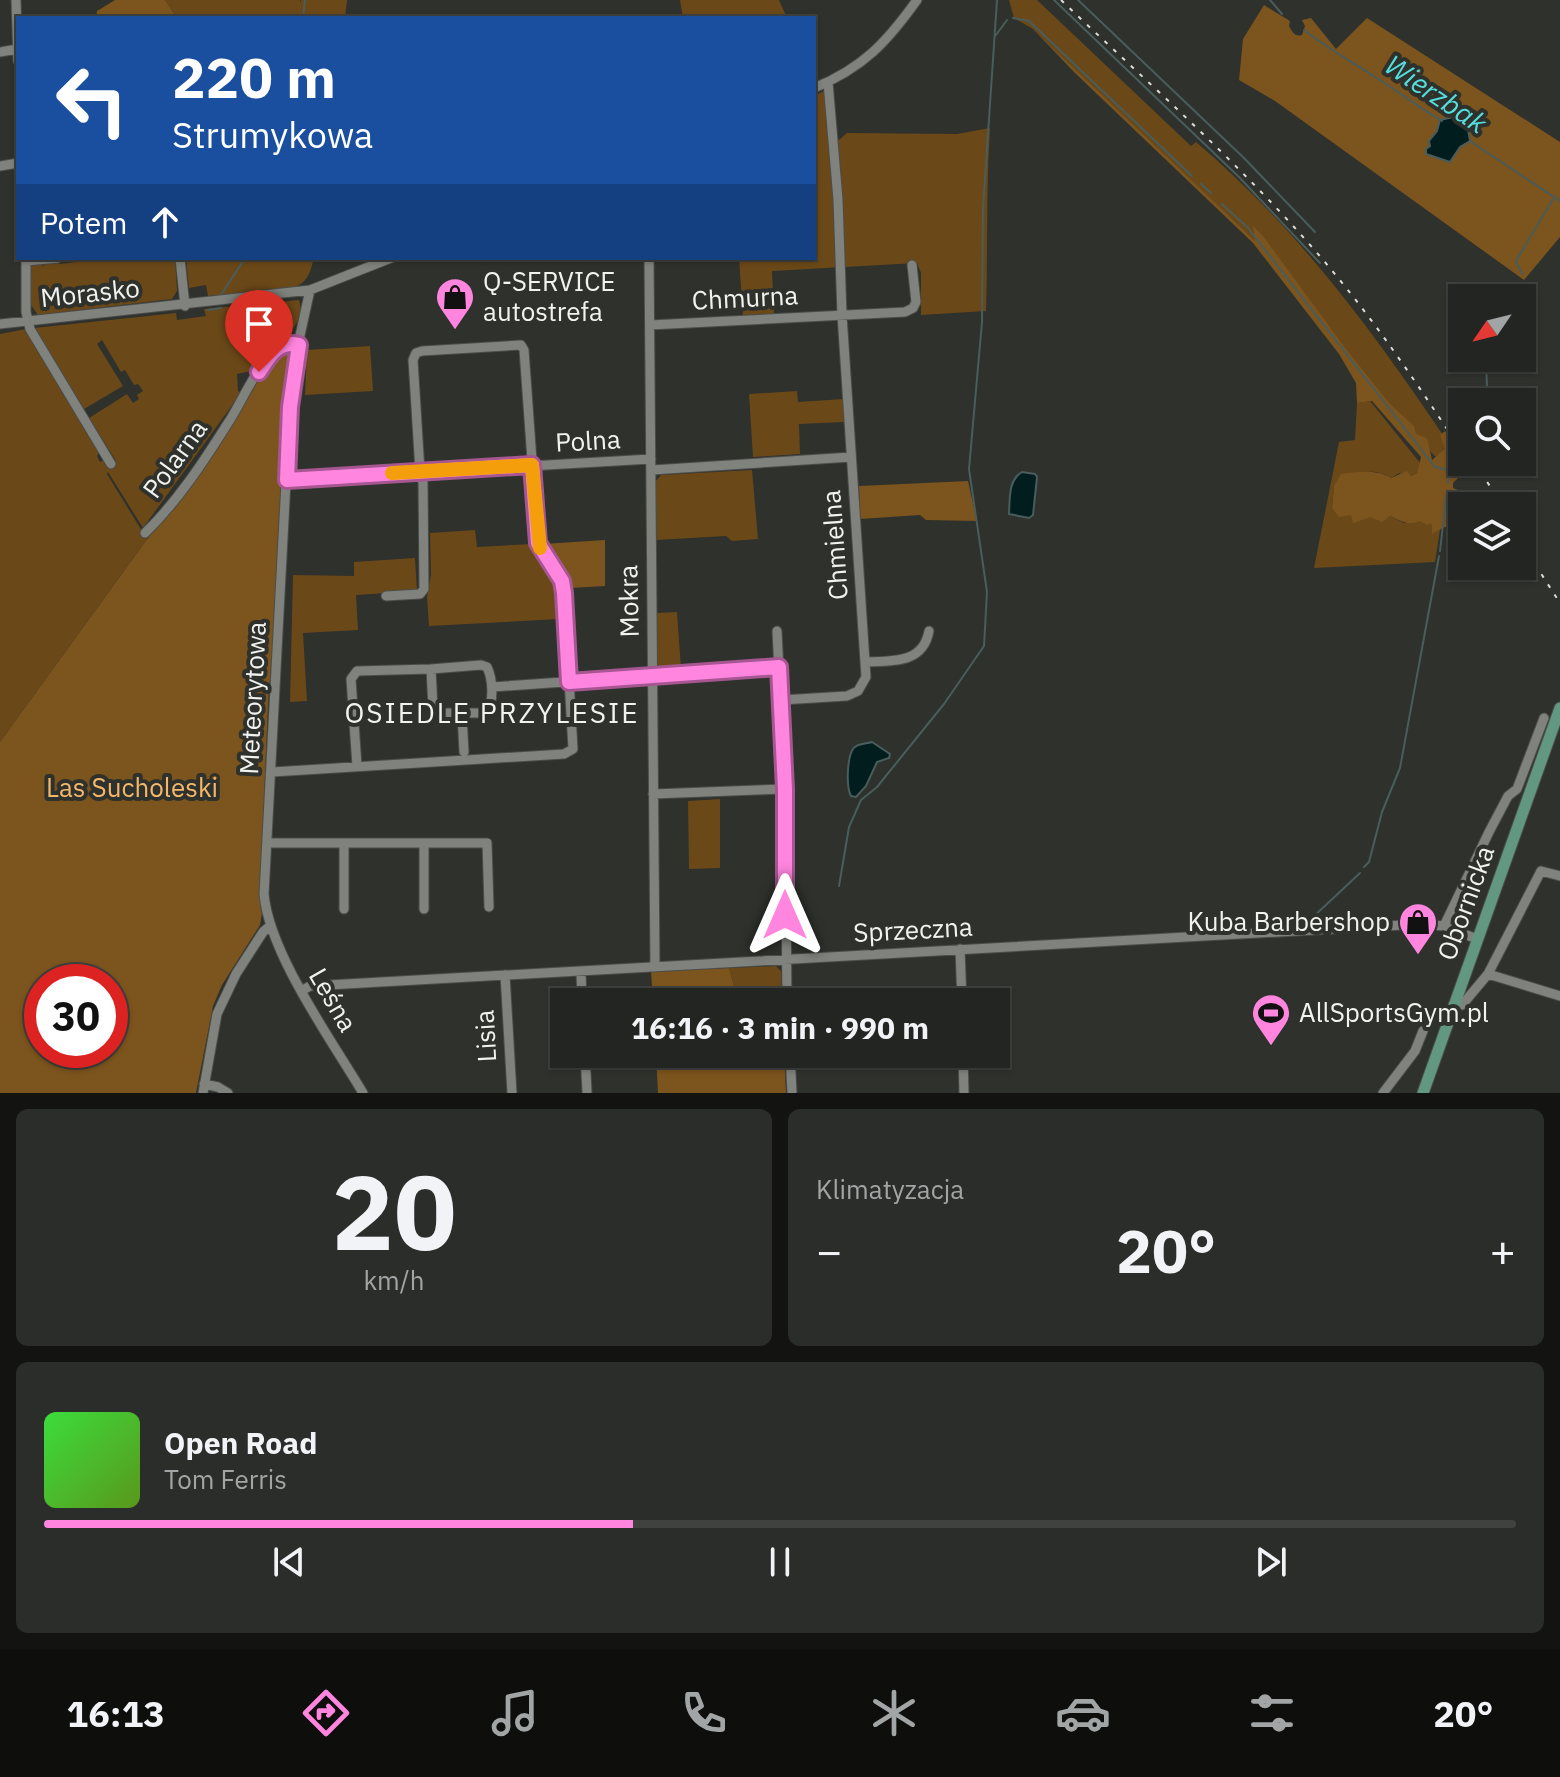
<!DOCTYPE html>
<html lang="pl">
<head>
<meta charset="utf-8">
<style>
	body { margin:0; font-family:"IBM Plex Sans",sans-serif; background:#2a2d2a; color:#f1f3f6; height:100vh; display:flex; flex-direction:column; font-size:30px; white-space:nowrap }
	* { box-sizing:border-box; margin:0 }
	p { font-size:26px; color:#a2a5a5 }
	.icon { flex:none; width:44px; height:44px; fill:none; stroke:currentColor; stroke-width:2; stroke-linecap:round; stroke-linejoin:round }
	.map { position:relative; height:1093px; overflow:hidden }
	.side { display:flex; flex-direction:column; gap:16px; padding:16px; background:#131412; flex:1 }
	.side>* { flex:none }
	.guide { position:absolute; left:16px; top:16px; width:800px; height:244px; border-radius:0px; box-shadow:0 2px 6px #0004,0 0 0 2px #3f423f; background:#1a4fa0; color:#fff; overflow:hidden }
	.needle { width:52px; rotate:235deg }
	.buttons { position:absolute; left:1448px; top:284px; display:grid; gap:16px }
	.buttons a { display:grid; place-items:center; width:88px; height:88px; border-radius:0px; background:#222521; box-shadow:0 2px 6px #0004,0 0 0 2px #3f423f; font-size:40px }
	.speed { position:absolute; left:24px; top:964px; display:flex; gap:16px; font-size:40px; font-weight:700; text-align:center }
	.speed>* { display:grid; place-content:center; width:104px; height:104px; border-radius:50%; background:#222521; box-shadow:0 2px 6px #0004,0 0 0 2px #3f423f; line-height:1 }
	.speed .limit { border:12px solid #d22; background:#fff; color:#111 }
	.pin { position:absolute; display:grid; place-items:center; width:68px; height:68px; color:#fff; margin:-82px -34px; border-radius:50% 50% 50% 0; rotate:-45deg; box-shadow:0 0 8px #0007 }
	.pin .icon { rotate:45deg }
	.me { position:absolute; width:88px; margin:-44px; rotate:0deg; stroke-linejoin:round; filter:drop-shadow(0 0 6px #0008) }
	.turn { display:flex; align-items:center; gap:28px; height:168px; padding:0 24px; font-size:36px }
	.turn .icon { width:104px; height:104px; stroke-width:2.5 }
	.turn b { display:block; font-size:56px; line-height:68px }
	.then { display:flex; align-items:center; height:76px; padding:0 24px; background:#0003; gap:16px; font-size:30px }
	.big { font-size:60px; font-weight:700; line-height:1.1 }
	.side .card { flex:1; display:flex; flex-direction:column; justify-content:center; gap:12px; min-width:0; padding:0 28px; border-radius:12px; background:#2a2d2a }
	.side .dial { align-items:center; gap:0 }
	.dial b { font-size:104px; line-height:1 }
	.song { display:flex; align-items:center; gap:24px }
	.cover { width:96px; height:96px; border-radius:12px; background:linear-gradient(135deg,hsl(120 70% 55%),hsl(90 70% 35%)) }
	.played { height:8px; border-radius:4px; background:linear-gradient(90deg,#ff85df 40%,#3f423f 40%) }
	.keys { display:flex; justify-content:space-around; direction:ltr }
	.heat { display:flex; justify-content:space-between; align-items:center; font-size:44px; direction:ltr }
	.side .tiles { flex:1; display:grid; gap:16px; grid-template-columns:1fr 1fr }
	.card:last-child { grid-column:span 2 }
	.trip { position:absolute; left:550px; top:988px; width:460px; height:80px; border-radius:0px; background:#222521; box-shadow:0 2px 6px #0004,0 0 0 2px #3f423f; font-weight:700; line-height:80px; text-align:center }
	.menu { display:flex; height:128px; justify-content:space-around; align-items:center; background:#0e0f0d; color:#a2a5a5 }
	.menu .icon { width:56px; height:56px }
	.menu .selected { color:#ff85df }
	.menu b { font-size:36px; color:#f1f3f6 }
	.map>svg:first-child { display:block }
	.green { fill:#6b4818 }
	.forest { fill:#7c541d; fill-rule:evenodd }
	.water { fill:#011d1d; stroke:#495d5c; stroke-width:2 }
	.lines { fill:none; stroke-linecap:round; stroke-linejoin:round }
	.stream { stroke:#495d5c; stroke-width:2 }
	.minor-casing { stroke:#4b4d4a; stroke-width:11 }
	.major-casing { stroke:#4b4d4a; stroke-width:13 }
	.minor { stroke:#7f827d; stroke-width:9 }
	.major { stroke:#629881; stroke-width:11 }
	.rail { stroke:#dddedb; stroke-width:2; stroke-dasharray:4 8; stroke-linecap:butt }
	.route-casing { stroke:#a65691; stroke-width:20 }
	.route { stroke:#ff85df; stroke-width:14 }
	.slow { stroke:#f59e0b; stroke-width:14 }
	.labels { text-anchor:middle; stroke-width:8; stroke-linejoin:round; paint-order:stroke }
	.poi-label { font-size:26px; fill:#f2f3f0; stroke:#2e312c; text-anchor:start }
	.street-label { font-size:26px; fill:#f2f3f0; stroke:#2e312c }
	.park-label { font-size:26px; fill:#f5b86b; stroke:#2e312c }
	.water-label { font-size:28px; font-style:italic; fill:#55dede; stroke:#2e312c }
	.neighbourhood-label { font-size:28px; letter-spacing:2px; fill:#f2f3f0; stroke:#2e312c }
</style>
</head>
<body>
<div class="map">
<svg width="1560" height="1093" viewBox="0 0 1560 1093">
	<rect width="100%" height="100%" fill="#2e312c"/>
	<path class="green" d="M 165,0 L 300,0 L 300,3 L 301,0 L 347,0 L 345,18 L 177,18 Z
		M 680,0 L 779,0 L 787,18 L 683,18 Z
		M 1009,0 L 1037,0 L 1191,146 L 1196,142 C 1300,230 1378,338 1453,450 L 1439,460 L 1383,405 L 1256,243 L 1033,29 L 1014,18 Z
		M 824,91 L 829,129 L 839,140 L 847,133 L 957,134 L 990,128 C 986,189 988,250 986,311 L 921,315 L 921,273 L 917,263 L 772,271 L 774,314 L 743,316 L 739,258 L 814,258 L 814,96 Z
		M 111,258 L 175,258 L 177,291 L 172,299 L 38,315 L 31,305 L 28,265 L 38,263 L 44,266 L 46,262 L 57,261 L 59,264 Z
		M 186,258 L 260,258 L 261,262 L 271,262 L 272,258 L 314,258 C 310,273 308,282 293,288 L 221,298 L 216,295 L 208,296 L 206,285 L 189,288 Z
		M 299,300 C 306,323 287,333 273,349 C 267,356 262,363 256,370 L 237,374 L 238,391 L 241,393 L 143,528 L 108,472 L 107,474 L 147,539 L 0,742 L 0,334 L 26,329 L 100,451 L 97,456 L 100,462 L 105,459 L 111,468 L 116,461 L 89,418 L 127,394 L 133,403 L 139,399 L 137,395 L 143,391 L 138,384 L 134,385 L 125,370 L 121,372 L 102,340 L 97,344 L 123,386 L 84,409 L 34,328 L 176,313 L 177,320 L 206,316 L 204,309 Z
		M 370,346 L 373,391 L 305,395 L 307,350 Z
		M 797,391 L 798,402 L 843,399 L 844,422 L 799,424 L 800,454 L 753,457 L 749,394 Z
		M 1370,401 L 1421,464 L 1417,473 L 1411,476 L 1399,473 L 1391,478 C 1369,465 1353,475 1334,486 L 1332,508 L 1351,515 L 1390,516 L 1404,523 L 1420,521 L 1431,523 L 1432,533 L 1440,530 L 1435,562 L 1314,568 L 1339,442 L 1355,440 L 1357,403 Z
		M 752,470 L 758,539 L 732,541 L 726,536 L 656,540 L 656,481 L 661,475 Z
		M 475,530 L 477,547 L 531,544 L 559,591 L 559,619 L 429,626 L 427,597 L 431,575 L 430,533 Z
		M 415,558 L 417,591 L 356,595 L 358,630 L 303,633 L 307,701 L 290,702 L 293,575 L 354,576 L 354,562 Z
		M 677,612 L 681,668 L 664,671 L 656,665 L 657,613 Z
		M 720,799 L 720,868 L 689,869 L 688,801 Z
		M 776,966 L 781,971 L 782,1002 L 738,1002 L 729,968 Z"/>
	<path class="forest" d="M 115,0 L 165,0 L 177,18 L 96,18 L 97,11 Z
		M 1264,5 L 1290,21 L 1289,26 C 1292,32 1295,37 1302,35 L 1305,26 L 1302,20 L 1311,18 L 1336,49 L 1367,18 L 1560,142 L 1560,237 L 1524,280 L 1275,101 L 1239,80 L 1243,39 Z
		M 1033,29 L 1255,241 L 1253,226 L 1263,236 L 1346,349 L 1389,403 L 1414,426 L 1416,434 L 1427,438 L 1432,460 L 1445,449 L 1440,435 L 1445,431 L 1462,457 L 1461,475 L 1453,483 L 1453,488 L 1473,496 L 1481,506 L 1462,506 L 1462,526 L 1445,527 L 1432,534 L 1431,523 L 1427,525 L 1420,521 C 1409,526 1400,521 1390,516 L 1382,522 L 1370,517 L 1353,523 L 1351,515 L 1339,517 L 1332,508 L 1334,486 L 1341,474 C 1357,472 1376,469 1391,478 L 1407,471 L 1411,476 L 1417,473 L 1421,457 L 1372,401 L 1357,403 L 1356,383 L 1339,354 L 1253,243 L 1075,73 Z
		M 277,352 L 290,356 L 287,377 L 278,579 L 268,704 L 260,900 L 262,913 L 260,925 L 222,985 L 213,1006 L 196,1093 L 0,1093 L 0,742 L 229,426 ZM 42,982 L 110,982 L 110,1050 L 42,1050 Z
		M 968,481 L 977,521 L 926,520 L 920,515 L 860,519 L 859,486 Z
		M 605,540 L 605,586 L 570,588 L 543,544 Z
		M 729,968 L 738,1002 L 653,1002 L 651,971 Z
		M 656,1054 L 737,1054 L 737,1058 L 749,1054 L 784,1054 L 786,1093 L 658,1093 Z"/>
	<path class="water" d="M 1458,116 L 1467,124 L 1470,141 L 1460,147 L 1450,162 L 1426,154 L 1426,149 L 1430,146 L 1429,141 L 1437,131 L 1440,120 Z
		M 1022,472 L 1035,474 L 1037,477 L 1033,515 L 1029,518 L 1009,514 C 1010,499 1008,480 1022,472 Z
		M 872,742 L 890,754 L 889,758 L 877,762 L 866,786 L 856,797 L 851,796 C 846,787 847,758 853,749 C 857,743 866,744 872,742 Z"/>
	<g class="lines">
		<path class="stream" d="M 1054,0 L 1239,177 L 1320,263
			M 1078,0 L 1244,158 L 1315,232
			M 1270,0 L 1282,14
			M 303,18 L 305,0
			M 1013,18 L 1029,21 L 1192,176
			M 1304,30 C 1331,51 1361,67 1389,86 C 1407,98 1423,110 1442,121
			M 996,35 L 1007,20
			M 1470,141 L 1560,201
			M 1201,184 L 1211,193
			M 1222,204 L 1248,228 L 1435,467 L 1449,470
			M 1522,274 L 1516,261 L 1553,199
			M 221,295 L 245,258
			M 1507,298 L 1512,292
			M 208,310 L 221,308
			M 1486,358 L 1487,389
			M 1448,483 L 1449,470 L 1462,460
			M 1440,551 L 1447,490
			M 1364,867 L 1369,862 L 1382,812 L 1400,768 L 1439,556
			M 839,886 L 849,827 L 861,800 L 877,787 L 944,704 L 984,646 L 987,592 L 969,469 L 982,322 L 983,208 L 997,0
			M 1312,918 L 1360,873"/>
		<defs>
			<path id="minor" d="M 16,0 L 18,61
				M 0,52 L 17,49
				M 814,88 C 863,68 887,42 917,0
				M 0,166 L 18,163
				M 26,258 L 26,312 L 30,329 L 111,464
				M 180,258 L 185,306
				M 649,258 L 655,967
				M 26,261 L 58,258
				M 310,290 L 295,358 L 290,407 L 264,894 C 269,953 332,1041 363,1093
				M 0,324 L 310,290 L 391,258
				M 650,325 L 905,312 L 913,308 L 916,302 L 912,265
				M 652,470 L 851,457
				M 287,480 L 651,459
				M 145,533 C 178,501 204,461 228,423 C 242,402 260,358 281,346 C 287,342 292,343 299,345
				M 777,631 L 785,789 L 787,1002
				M 865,662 C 892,661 923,664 929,631
				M 481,665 L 487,667 C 493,680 494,700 487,713 L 435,713 L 433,708 L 431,669 Z
				M 492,687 L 779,667
				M 781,700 L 847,696 L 858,691 L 866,677 L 842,315 L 838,200 L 828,82
				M 462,715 L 464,752
				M 357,766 L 351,679 L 357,671 L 431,669
				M 272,772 L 564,754 L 573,749 L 564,593 L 562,581 L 538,543 L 524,350 L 521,345 L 422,351 L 416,353 L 413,360 L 420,471 L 423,483 L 424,589 L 420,594 L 386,596
				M 653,794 L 785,789
				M 267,843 L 487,843 L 489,907
				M 344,843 L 344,909
				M 424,909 L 424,843
				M 1444,926 L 1489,832 L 1508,796 L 1517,789 L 1544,718
				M 960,949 L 962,1002
				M 581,972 L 582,1002
				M 1488,974 L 1560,996
				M 505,975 L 512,1093
				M 301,991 L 310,986 L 1421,924 L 1444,926 L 1477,939
				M 1453,1005 L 1462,1005 L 1488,974 L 1541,871 L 1560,876
				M 585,1054 L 587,1092
				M 790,1054 L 792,1093
				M 963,1054 L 964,1093
				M 204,1084 L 218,1087 L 228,1093
				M 203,1093 L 217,1014 L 236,974 L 263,932 L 270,926
				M 1383,1093 L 1415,1051 L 1423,1031"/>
			<path id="major" d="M 1423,1093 L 1560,708"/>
		</defs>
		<use href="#minor" class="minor-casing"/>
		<use href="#major" class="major-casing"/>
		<use href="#minor" class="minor"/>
		<use href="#major" class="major"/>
		<path class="rail" d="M 1061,0 C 1150,85 1244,167 1324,261 C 1375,321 1419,386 1462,452
			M 1474,462 L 1503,506
			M 1522,544 L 1560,603"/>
	</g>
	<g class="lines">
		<defs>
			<path id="route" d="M 259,372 C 269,356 278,340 299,345 L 290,407 L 287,480 L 532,465 L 538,543 L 562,581 L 564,593 L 569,682 L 779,667 L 785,789 L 785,915"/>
		</defs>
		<use href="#route" class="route-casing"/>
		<use href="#route" class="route"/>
		<path class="slow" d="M 392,473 L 532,465 L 540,548"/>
	</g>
	<defs>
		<symbol id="shop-pin" viewBox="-11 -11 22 30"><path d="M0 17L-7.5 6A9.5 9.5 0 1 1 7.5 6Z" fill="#ff85df" stroke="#2e312c"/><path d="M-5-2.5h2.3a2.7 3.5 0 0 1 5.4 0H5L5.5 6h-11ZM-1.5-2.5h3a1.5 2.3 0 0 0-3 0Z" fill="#111"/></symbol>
		<symbol id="stadium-pin" viewBox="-11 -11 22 30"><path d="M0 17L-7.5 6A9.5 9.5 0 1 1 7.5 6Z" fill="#ff85df" stroke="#2e312c"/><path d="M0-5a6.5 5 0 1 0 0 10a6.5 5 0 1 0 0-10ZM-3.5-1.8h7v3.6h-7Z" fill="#111"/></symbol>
	</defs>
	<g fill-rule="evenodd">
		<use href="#shop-pin" x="433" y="275" width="44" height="60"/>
		<use href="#shop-pin" x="1396" y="900" width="44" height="60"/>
		<use href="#stadium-pin" x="1249" y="991" width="44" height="60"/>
	</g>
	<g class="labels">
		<g class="poi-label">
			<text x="483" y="291">Q-SERVICE<tspan x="483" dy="30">autostrefa</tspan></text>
			<text x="1390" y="931" text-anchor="end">Kuba Barbershop</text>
			<text x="1299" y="1022">AllSportsGym.pl</text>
		</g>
		<g class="street-label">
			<text transform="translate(90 293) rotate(-6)" y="9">Morasko</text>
			<text transform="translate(745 298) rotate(-3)" y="9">Chmurna</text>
			<text transform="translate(588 441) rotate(-3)" y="9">Polna</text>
			<text transform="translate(175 459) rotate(-54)" y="9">Polarna</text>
			<text transform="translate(835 545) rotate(-94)" y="9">Chmielna</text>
			<text transform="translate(629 601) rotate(-91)" y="9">Mokra</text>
			<text transform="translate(253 698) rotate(-87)" y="9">Meteorytowa</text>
			<text transform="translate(1466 903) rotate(-70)" y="9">Obornicka</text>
			<text transform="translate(913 930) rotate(-3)" y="9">Sprzeczna</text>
			<text transform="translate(333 1000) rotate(60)" y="9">Leśna</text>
			<text transform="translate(486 1036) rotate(-93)" y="9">Lisia</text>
		</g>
		<g class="park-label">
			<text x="132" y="797">Las Sucholeski</text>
		</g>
		<g class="water-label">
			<text transform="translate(1436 94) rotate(34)" y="10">Wierzbak</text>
		</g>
		<g class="neighbourhood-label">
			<text x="492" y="723">OSIEDLE PRZYLESIE</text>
		</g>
	</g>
</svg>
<div class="buttons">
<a><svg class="needle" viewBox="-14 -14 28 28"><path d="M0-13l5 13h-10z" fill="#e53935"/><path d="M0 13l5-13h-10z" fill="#a2a5a5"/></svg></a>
<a><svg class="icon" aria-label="search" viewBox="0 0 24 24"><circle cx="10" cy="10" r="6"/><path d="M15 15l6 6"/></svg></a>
<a><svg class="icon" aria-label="layers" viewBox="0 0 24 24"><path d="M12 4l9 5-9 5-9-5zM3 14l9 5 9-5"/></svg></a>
</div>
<div class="speed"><div class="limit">30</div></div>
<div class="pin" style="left:259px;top:372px;background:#d93025"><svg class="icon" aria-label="arrive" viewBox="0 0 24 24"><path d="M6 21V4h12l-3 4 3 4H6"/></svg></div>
<svg class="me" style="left:785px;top:915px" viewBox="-20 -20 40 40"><path d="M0-17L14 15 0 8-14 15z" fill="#ff85df" stroke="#fff" stroke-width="4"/></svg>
<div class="trip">16:16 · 3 min · 990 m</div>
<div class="guide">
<div class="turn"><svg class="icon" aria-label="left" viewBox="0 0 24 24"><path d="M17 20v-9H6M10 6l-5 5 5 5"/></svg><div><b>220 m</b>Strumykowa</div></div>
<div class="then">Potem<svg class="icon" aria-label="ahead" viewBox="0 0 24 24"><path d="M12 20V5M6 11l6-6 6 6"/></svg></div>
</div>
</div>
<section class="side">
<div class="tiles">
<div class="card dial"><b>20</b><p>km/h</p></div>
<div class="card"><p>Klimatyzacja</p>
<div class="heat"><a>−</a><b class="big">20°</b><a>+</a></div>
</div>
<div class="card">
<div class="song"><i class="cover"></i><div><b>Open Road</b><p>Tom Ferris</p></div></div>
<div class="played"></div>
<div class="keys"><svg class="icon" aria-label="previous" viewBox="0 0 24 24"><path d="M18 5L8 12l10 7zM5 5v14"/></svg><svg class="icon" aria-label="pause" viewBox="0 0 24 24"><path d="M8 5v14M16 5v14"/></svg><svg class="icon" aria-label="next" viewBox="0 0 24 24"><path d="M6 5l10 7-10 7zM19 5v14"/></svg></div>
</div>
</div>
</section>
<nav class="menu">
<b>16:13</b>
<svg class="icon selected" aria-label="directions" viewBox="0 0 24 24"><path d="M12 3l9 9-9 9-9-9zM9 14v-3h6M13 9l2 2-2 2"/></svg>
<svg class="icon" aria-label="music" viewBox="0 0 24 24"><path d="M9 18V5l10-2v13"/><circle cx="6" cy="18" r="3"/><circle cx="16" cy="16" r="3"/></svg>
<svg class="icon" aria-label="phone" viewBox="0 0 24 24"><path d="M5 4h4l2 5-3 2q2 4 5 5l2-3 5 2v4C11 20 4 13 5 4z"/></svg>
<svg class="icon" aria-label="climate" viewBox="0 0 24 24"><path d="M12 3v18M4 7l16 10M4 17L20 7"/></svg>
<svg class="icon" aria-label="car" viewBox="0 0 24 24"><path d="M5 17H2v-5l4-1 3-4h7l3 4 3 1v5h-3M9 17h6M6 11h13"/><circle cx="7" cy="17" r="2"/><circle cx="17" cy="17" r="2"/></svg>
<svg class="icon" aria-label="filters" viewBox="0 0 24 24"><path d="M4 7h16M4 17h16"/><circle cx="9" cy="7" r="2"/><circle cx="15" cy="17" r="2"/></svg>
<b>20°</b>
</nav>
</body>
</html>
